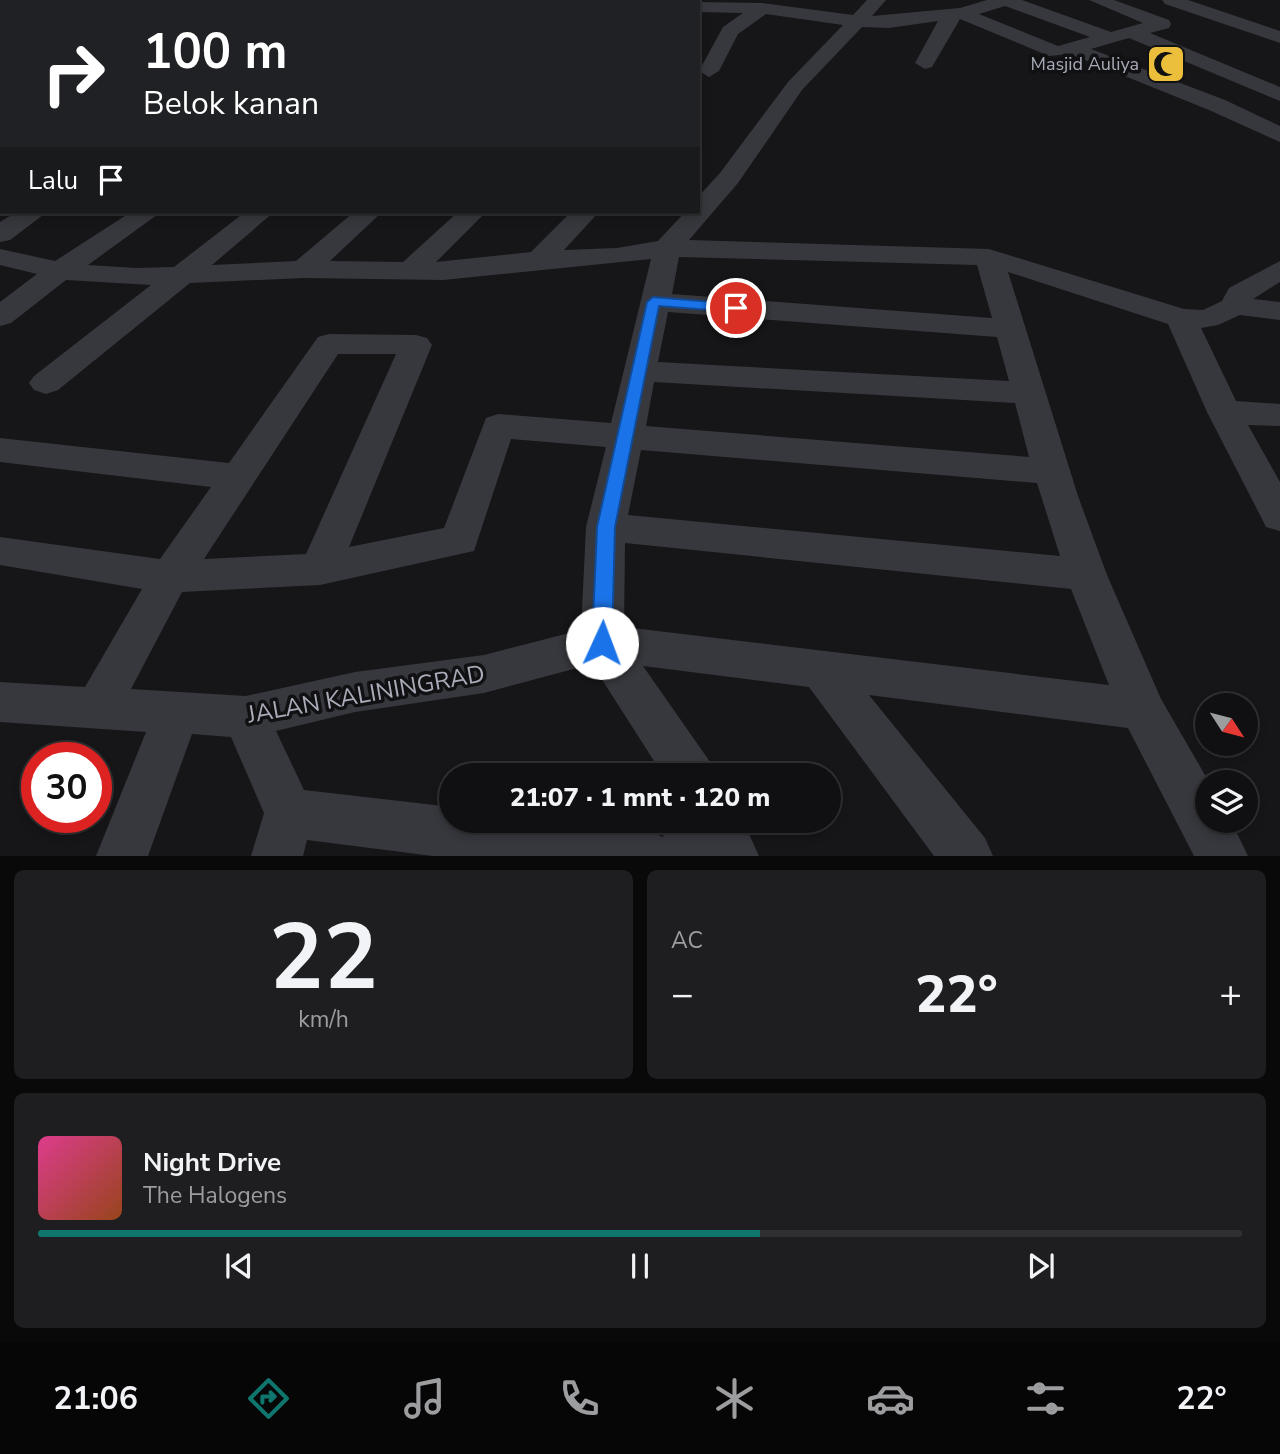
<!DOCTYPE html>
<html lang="id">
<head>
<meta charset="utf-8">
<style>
	body { margin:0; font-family:"Nunito Sans",sans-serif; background:#1e1e20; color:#f1f3f6; height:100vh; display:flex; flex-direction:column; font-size:26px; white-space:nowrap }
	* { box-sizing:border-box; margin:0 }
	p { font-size:23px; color:#9c9d9f }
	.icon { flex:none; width:38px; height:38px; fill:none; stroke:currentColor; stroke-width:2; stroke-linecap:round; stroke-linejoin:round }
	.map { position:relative; height:856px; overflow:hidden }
	.side { display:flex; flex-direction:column; gap:14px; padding:14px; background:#09090a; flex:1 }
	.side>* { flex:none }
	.hud { position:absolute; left:0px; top:0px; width:700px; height:214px; box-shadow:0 4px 10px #0003,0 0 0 2px #303032; background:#202124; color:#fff; overflow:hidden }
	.needle { width:46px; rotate:126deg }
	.controls { position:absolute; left:1195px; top:693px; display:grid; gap:14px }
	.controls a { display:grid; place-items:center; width:63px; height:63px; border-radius:50%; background:#101012; box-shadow:0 4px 10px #0003,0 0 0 2px #303032; font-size:35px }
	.speed { position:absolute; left:21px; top:742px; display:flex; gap:14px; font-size:35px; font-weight:700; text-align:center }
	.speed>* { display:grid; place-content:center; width:91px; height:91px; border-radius:50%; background:#101012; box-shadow:0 4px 10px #0003,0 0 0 2px #303032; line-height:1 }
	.speed .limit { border:10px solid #d22; background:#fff; color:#111 }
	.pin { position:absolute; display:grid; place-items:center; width:60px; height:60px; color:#fff; margin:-30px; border:4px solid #fff; border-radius:50%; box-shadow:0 2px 7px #0007 }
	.me { position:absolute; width:77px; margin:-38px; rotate:2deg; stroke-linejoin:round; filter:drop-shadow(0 0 5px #0008) }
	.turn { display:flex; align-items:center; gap:24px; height:147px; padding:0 28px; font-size:32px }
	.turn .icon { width:91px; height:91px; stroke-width:2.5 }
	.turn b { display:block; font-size:49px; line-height:60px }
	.then { display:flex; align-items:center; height:66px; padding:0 28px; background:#0003; gap:14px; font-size:26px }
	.big { font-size:52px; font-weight:800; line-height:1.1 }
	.side .card { flex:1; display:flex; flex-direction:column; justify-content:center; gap:10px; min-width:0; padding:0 24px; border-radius:10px; background:#1e1e20 }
	.side .dial { align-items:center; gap:0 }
	.dial b { font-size:91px; line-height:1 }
	.song { display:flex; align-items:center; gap:21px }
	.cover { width:84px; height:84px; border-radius:10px; background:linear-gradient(135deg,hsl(330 70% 55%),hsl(20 70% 35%)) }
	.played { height:7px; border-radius:4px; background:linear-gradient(90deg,#0f766e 60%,#303032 60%) }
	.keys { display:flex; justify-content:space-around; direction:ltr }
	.heat { display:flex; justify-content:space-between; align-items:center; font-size:38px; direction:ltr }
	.side .tiles { flex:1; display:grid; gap:14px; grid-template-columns:1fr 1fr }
	.card:last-child { grid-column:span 2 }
	.trip { position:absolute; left:439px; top:763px; width:402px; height:70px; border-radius:35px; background:#101012; box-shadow:0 4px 10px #0003,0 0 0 2px #303032; font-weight:800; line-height:70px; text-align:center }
	.menu { display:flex; height:112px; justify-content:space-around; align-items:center; background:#060607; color:#9c9d9f }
	.menu .icon { width:49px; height:49px }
	.menu .selected { color:#0f766e }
	.menu b { font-size:32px; color:#f1f3f6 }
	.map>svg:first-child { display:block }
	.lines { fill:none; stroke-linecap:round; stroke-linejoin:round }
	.minor { fill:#37383d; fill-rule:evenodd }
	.route { fill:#1a73e8; stroke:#114b97; stroke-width:2 }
	.labels { text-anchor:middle; stroke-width:7; stroke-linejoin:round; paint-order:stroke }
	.far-poi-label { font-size:18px; fill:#a9acb8; stroke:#111113; text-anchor:end }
	.near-street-label { font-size:24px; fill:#a9acb8; stroke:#111113 }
</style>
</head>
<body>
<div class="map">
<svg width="1280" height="856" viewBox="0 0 1280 856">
	<rect width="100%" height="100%" fill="#161618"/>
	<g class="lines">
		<path class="minor" d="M 17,0 L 37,0 L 16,2 Z
			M 90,0 L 109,0 L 89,2 Z
			M 162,0 L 181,0 L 161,2 Z
			M 230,0 L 249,0 L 229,2 Z
			M 301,0 L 320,0 L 300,2 Z
			M 381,0 L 400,0 L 380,2 Z
			M 451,0 L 469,0 L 450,2 Z
			M 523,0 L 541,0 L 522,2 Z
			M 867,0 L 886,0 L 872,16 L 960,8 L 987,0 L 1022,0 L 1111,32 L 1143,23 L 1089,0 L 1114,0 L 1169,20 L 1171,24 L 1169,28 L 1150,33 L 1280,87 L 1280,101 L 1129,38 L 1091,49 L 1225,100 L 1280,126 L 1280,142 L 1209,110 L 1070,54 L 1049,56 L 960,19 L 932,67 L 925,69 L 915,63 L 938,21 L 889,28 L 862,27 L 802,90 L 738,183 L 689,240 L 989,249 L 1184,309 L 1203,310 L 1222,301 L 1229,288 L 1280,261 L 1280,282 L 1253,299 L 1280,302 L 1280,320 L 1240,315 L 1218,325 L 1201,328 L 1236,401 L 1280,404 L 1280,426 L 1248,425 L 1280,482 L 1280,531 L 1266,527 L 1261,517 L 1207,412 L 1168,324 L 1008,272 L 1078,496 L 1107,575 L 1161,699 L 1209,782 L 1208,821 L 1231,821 L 1248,856 L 1194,856 L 1128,728 L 869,695 L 985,838 L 993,856 L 934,856 L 809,687 L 643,666 L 708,759 L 716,775 L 663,775 L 592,664 L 484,693 L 355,712 L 276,731 L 304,790 L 452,807 L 452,821 C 514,821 606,813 663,837 L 668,821 L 743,821 L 759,856 L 433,856 L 307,840 L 303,856 L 251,856 L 264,813 L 231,737 L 192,734 L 148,856 L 96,856 L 146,732 L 0,722 L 0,682 L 85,687 L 142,589 L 0,565 L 0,537 L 160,559 L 211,487 L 0,462 L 0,438 L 229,463 L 318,337 L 329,334 L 416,335 L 427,338 L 432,345 L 349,547 L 444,528 L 486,418 L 498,414 L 611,423 L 651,259 L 443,280 L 304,278 L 190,283 L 58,390 L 46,394 L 34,390 L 29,383 L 34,376 L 151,285 L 66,280 L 11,323 L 0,326 L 0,302 L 37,274 L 0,265 L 0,249 L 55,261 L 131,212 L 161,212 L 88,265 L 136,268 L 174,267 L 245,212 L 274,212 L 212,265 L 296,261 L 354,212 L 382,212 L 330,261 L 403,262 L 458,212 L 486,212 L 436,262 L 531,252 L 571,212 L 599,212 L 564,250 L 617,248 L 658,241 L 685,212 L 698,212 L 698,197 L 720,173 L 788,82 L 843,25 L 766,14 L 738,34 L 719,71 L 709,77 L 699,71 L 723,27 L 743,13 L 698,12 L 697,2 L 762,3 L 853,15 ZM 1005,6 L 1090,37 L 1058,46 L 979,14 ZM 679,257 L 977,265 L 992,318 L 672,294 ZM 668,312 L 997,337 L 1009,381 L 658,362 ZM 338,354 L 396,354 L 306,554 L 204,559 ZM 654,382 L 1015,403 L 1029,457 L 646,426 ZM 511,439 L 606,447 L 586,527 L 581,630 L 484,655 L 355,672 L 246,696 L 131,689 L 182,592 L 320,585 L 474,551 ZM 641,450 L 1037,483 L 1060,556 L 628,515 ZM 625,543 L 1071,589 L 1109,685 L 624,627 Z
			M 1162,0 L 1188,0 L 1280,31 L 1280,43 L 1165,4 Z
			M 0,10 L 2,10 L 2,20 L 0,20 Z
			M 16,212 L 47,212 L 10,240 L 0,242 L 0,222 Z"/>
	</g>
	<path class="route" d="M 653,297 L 736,304 L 743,308 L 736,312 L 659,306 L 615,527 L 612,643 L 609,648 L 595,648 L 592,643 L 597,527 L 647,302 Z"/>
	<defs>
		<symbol id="mosque-square" viewBox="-11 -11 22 22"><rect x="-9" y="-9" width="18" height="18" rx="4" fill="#ebbf3b" stroke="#111113"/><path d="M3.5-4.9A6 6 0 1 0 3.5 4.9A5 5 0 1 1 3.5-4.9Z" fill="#111"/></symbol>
	</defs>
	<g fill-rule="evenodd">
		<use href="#mosque-square" x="1144" y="42" width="44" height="44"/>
	</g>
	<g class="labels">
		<g class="far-poi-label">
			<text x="1139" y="70">Masjid Auliya</text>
		</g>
		<g class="near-street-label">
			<text transform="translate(366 694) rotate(-10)" y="8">JALAN KALININGRAD</text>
		</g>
	</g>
</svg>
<div class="controls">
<a><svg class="needle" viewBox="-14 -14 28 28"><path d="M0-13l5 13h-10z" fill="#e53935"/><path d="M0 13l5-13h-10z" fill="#9c9d9f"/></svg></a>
<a><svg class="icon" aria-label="layers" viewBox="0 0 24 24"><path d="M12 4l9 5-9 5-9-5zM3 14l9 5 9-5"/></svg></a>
</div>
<div class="speed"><div class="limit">30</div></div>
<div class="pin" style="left:736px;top:308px;background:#d93025"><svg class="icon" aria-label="arrive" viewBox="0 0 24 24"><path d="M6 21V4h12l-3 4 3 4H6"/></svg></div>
<svg class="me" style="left:602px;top:643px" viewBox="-20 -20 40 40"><circle r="19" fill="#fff"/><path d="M0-13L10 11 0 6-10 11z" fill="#1a73e8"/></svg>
<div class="trip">21:07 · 1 mnt · 120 m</div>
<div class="hud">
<div class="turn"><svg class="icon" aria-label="right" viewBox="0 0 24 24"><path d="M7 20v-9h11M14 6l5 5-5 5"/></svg><div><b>100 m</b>Belok kanan</div></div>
<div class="then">Lalu<svg class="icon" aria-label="arrive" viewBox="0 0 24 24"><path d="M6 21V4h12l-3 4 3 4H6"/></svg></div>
</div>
</div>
<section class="side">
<div class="tiles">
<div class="card dial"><b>22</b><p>km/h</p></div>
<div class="card"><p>AC</p>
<div class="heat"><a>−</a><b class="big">22°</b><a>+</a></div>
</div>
<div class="card">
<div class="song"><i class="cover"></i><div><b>Night Drive</b><p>The Halogens</p></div></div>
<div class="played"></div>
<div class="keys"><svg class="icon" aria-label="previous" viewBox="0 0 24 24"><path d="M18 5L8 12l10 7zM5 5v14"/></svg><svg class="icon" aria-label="pause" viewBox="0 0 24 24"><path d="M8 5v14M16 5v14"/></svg><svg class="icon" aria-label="next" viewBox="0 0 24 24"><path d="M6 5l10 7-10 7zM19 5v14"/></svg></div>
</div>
</div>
</section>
<nav class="menu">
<b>21:06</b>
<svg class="icon selected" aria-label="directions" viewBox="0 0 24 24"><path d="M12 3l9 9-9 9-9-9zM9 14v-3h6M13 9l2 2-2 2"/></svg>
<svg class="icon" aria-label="music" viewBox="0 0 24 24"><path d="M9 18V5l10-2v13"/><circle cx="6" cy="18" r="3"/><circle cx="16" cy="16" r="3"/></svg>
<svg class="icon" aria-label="phone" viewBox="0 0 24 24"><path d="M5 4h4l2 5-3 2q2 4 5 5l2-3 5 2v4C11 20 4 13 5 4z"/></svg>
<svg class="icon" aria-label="climate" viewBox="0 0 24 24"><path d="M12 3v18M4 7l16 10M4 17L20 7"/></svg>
<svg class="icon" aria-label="car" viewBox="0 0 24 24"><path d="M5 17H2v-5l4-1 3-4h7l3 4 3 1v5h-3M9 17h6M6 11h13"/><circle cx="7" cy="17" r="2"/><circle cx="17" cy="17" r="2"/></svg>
<svg class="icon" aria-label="filters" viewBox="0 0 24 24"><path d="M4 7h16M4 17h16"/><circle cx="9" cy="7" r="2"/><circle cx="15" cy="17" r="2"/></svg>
<b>22°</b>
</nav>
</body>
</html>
